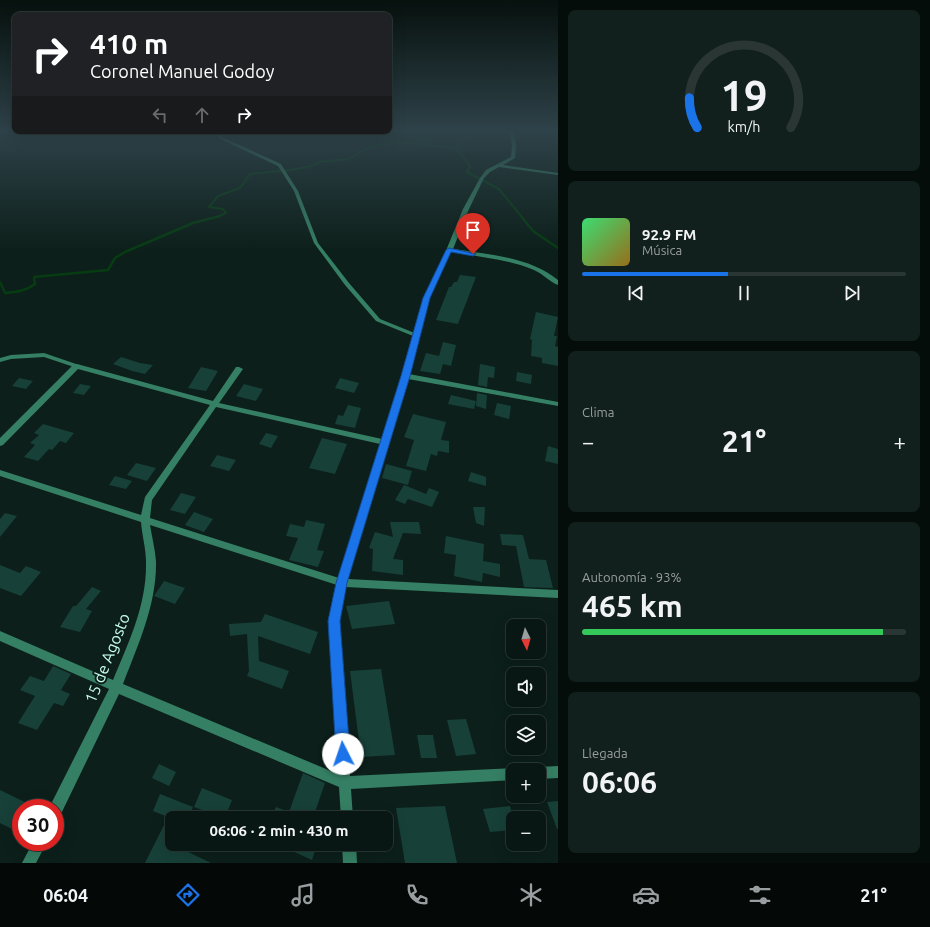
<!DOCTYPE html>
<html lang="es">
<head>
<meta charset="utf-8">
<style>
	body { margin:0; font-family:Ubuntu,sans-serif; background:#12201d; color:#f1f3f6; height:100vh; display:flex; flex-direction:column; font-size:15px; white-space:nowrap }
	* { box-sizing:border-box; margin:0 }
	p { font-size:13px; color:#999fa0 }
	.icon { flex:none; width:22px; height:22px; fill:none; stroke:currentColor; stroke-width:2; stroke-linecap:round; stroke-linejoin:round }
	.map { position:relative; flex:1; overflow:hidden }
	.panel { display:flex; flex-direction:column; gap:10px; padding:10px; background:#050d0b; width:372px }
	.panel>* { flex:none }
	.top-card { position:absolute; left:12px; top:12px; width:380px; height:122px; border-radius:8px; box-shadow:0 4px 16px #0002,0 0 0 1px #293634; background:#202124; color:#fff; overflow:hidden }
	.needle { width:26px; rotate:175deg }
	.buttons { position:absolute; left:506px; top:619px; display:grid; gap:8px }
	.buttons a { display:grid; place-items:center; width:40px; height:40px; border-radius:8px; background:#091714; box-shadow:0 4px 16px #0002,0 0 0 1px #293634; font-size:20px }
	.speed { position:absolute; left:12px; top:799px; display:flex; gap:8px; font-size:20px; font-weight:700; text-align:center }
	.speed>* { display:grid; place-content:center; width:52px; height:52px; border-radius:50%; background:#091714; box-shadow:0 4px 16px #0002,0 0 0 1px #293634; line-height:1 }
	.speed .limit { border:6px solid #d22; background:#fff; color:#111 }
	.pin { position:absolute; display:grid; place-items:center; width:34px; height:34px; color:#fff; margin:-41px -17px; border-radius:50% 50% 50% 0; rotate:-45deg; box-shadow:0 0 4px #0007 }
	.pin .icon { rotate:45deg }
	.me { position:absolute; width:44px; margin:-22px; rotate:356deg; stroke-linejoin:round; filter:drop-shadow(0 0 3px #0008) }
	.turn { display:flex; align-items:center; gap:14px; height:84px; padding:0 12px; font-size:18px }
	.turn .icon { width:52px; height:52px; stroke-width:2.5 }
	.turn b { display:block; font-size:28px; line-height:34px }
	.lanes { display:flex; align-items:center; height:38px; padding:0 12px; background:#0003; justify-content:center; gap:20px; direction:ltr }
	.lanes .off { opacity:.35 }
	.big { font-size:30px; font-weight:700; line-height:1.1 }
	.panel .card { flex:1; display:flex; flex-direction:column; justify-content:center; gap:6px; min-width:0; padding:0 14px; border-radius:8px; background:#12201d }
	.panel .dial { align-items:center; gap:0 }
	.dial svg { height:104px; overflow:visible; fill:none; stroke:#293634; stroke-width:7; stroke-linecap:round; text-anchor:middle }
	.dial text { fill:#f1f3f6; stroke:none }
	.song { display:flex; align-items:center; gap:12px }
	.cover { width:48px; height:48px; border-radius:6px; background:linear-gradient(135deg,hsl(140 70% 55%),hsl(40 70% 35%)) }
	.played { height:4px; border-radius:2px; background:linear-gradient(90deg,#1a73e8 45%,#293634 45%) }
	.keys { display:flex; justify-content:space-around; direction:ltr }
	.heat { display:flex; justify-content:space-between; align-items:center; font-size:22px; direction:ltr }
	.charge { height:6px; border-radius:3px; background:linear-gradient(90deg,#34c759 93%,#293634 0) }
	.trip { position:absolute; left:165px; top:811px; width:228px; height:40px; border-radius:8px; background:#091714; box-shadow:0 4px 16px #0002,0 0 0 1px #293634; font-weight:700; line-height:40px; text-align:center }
	.dock { display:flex; height:64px; justify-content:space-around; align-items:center; background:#040908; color:#999fa0 }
	.dock .icon { width:28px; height:28px }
	.dock .active { color:#1a73e8 }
	.dock b { font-size:18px; color:#f1f3f6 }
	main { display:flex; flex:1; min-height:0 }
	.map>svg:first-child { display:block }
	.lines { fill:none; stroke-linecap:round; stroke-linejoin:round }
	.stream-far1 { stroke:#073c13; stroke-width:2 }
	.stream { stroke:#073c13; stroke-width:2.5 }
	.building { fill:#174038 }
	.service { fill:#357f64; fill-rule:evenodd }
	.minor { fill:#357f64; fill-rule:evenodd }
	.route { fill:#1a73e8; stroke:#114b97 }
	.labels { text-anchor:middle; stroke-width:4; stroke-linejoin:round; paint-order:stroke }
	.near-street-label { font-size:16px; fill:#c9ffef; stroke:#0c1f1a }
</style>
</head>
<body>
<main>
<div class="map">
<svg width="558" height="863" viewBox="0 0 558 863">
	<rect width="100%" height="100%" fill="#0c1f1a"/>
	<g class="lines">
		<path class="stream-far1" d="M 481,130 L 467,137 L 457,149 L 470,166 L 467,172 L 499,189 L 522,217
			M 217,217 L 226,213 L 223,209 L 209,207 L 218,196 L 240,188 L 250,174 L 291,170 L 312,166 L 319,162 L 349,159 L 364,150 L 379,145 L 395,143 L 416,143 L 457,149"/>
		<path class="stream" d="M 521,216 L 533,231 L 558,248
			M 0,282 L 5,293 C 16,292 26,291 35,284 L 34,277 L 108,270 L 115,258 L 125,252 L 193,223 L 220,216"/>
	</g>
	<path class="building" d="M 460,275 L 476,277 L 458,324 L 436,320 L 449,287 L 451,287 L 454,282 L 457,282 Z
		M 536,312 L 558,317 L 554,336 L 557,336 L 555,346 L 558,347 L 558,366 L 542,363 L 542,358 L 531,356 L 532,340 L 530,339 Z
		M 443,342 L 456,345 L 451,366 L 443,364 L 440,374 L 420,371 L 426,353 L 439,356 Z
		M 121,357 L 140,363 L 153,365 L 145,374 L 132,371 L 113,364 Z
		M 480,364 L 495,367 L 494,378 L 488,377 L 487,387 L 478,385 Z
		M 201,367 L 218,371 L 206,391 L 188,388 Z
		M 517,372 L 532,375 L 531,384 L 516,381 Z
		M 19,378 L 33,381 L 26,389 L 12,386 Z
		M 340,378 L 359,383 L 354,393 L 335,388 Z
		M 80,384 L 91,386 L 84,395 L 73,393 Z
		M 244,384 L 263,389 L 256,401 L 236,396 Z
		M 477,393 L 487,395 L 486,409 L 476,406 Z
		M 451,395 L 476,401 L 474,409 L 448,404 Z
		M 497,403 L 511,406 L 509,419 L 494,415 Z
		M 348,405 L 361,408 L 355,428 L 335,424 L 338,415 L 343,416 Z
		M 413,414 L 446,422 L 441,440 L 449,441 L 449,453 L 438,451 L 437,456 L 431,454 L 426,471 L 406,466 L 414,440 L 404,437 Z
		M 43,424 L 74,433 L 66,443 L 60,441 L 52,450 L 49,449 L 38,461 L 24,457 L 35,445 L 30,443 L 39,435 L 34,433 Z
		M 266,433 L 278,436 L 271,448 L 259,444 Z
		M 322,438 L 347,444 L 335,474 L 309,468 Z
		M 548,446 L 558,449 L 558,464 L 545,461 Z
		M 217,455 L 236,460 L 229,471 L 210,466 Z
		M 136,463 L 156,468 L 147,481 L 127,475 Z
		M 386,464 L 412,471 L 408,485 L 382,478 Z
		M 471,472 L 486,477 L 486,486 L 468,481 Z
		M 115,476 L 132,481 L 126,489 L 109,485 Z
		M 404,485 L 426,494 L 429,488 L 439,492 L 432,507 L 408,499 L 405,504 L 395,500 Z
		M 181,493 L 196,497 L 185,514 L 170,510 Z
		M 473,507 L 485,507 L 484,526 L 476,523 Z
		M 194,512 L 213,519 L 204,532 L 185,525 Z
		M 5,513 L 17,516 L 0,537 L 0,519 Z
		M 306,520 L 325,524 L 317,550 L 324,551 L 318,567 L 289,560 L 298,538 L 286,536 L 290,524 L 304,527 Z
		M 390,522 L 419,522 L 421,534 L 403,533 L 393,559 L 403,560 L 403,575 L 372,571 L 373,549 L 369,548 L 375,532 L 393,537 Z
		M 500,534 L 523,535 L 529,559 L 546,560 L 553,588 L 524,587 L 516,546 L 502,545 Z
		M 446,536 L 484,544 L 483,561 L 500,564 L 500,577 L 483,573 L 482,582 L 454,576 L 456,555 L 444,553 Z
		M 0,565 L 20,573 L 26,566 L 41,572 L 21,596 L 0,588 Z
		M 164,581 L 185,588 L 175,604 L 154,596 Z
		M 92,587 L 101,591 L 86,609 L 92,611 L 80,632 L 60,627 L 73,606 L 76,606 Z
		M 389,601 L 395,624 L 352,629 L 346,606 Z
		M 265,614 L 318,632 L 310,654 L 258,636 L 259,661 L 289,671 L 282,689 L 247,676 L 249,671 L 247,634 L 230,636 L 229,624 L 261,622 Z
		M 53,666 L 71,674 L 61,690 L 70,694 L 63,706 L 54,703 L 37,730 L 18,723 L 35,696 L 20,690 L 30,676 L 44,681 Z
		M 381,669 L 395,755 L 361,757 L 350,671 Z
		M 466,719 L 476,754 L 456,756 L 447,720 Z
		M 417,735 L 433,735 L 437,758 L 421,758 Z
		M 159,764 L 176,772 L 169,786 L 152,778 Z
		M 303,773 L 325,783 L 313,818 L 271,818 L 276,807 L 289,812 Z
		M 202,788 L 232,800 L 225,818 L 194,807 Z
		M 0,790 L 37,808 L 21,808 L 21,823 L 16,831 L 0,823 Z
		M 160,794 L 193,807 L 188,818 L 172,818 L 172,844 L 179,844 L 178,847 L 211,863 L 145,863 L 168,817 L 153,811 Z
		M 558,801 L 558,829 L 557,829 L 547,802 Z
		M 445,806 L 457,863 L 405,863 L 396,808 Z
		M 510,806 L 513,816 L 513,830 L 490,832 L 483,809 Z
		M 277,844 L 317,844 L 312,860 Z"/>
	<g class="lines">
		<path class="service" d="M 214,131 L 218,131 L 222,137 L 281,164 L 298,191 L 318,243 L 349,283 L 380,319 L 417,334 L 417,336 L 413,336 L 376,321 L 345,285 L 314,243 L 294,191 L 278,166 L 220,139 Z
			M 44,353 L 79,365 L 80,366 L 77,368 L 44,357 L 11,359 L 0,362 L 0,358 L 11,355 Z"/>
		<path class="minor" d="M 509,130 L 513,130 L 516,145 L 515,158 L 503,165 L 558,173 L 558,175 L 499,167 L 490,172 L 484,178 L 469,209 L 453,249 C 487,254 530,257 558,280 L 558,285 C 550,282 543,274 534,270 C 508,259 479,257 451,252 L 429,298 L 409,374 L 558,402 L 558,406 L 408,379 L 348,579 L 558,590 L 558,598 L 346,587 L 339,621 L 350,776 L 513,768 L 518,770 L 513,770 L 513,780 L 351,789 L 353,818 L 341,818 L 339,787 L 119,694 L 60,816 L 55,817 L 55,808 L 50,808 L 50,806 L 109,689 L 0,641 L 0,631 L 113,680 C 129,642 147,604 146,562 C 146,549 142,535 141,522 L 0,476 L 0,470 L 141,515 L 145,497 L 210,405 L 78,369 L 3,445 L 0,446 L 0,438 L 74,364 L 77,364 L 213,401 L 236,367 L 239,367 L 243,369 L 219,403 L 382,439 L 401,376 L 423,298 L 443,258 L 463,209 L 480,178 L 486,170 L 511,157 L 512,145 ZM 216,407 L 380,444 L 339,578 L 150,518 L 152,500 ZM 150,525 L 337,585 L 329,621 L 338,774 L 123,684 C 138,645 157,604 156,561 C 155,549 152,537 150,525 Z
			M 558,766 L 558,778 L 539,779 L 539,770 L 534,770 L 539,767 Z
			M 33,842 L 47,842 L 36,863 L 22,863 Z
			M 342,844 L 356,844 L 357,863 L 343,863 Z"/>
	</g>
	<linearGradient id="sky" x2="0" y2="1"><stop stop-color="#07110e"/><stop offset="0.52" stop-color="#2e4249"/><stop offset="1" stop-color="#2e4249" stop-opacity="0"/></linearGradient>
	<rect width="558" height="251" fill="url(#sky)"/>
	<path class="route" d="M 449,248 L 476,254 L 473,256 L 451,252 L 430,298 L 410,376 L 347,583 L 340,621 L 350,754 L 348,759 L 343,761 L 338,759 L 336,754 L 328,621 L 336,583 L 401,376 L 423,298 L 446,250 Z"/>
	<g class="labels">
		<g class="near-street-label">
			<text transform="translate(107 658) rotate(-68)" y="6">15 de Agosto</text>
		</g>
	</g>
</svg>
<div class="buttons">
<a><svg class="needle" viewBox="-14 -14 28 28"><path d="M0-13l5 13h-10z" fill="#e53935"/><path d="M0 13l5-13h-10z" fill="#999fa0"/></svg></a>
<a><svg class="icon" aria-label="sound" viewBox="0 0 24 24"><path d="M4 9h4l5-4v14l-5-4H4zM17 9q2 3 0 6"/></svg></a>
<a><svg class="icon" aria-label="layers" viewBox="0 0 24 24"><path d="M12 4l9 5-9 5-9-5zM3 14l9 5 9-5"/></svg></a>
<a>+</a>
<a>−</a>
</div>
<div class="speed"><div class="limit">30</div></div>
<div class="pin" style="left:473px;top:254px;background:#d93025"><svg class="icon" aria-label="arrive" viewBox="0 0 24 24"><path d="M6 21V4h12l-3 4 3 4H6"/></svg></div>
<svg class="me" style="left:343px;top:754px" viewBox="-20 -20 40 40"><circle r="19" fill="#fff"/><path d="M0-13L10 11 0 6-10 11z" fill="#1a73e8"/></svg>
<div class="trip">06:06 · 2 min · 430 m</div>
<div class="top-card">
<div class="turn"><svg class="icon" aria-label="right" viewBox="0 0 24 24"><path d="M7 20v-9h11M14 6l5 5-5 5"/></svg><div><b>410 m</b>Coronel Manuel Godoy</div></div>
<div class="lanes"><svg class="icon off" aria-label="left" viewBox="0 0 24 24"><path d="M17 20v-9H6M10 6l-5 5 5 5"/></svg><svg class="icon off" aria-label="ahead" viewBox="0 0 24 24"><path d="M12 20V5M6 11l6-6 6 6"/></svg><svg class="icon" aria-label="right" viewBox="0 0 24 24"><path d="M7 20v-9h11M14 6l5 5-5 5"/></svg></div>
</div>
</div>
<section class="panel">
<div class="card dial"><svg viewBox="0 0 100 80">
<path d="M14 69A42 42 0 1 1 86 69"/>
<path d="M14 69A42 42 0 0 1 8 46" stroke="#1a73e8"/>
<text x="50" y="56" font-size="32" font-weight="700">19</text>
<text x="50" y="72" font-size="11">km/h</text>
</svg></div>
<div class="card">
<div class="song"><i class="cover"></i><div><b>92.9 FM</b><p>Música</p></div></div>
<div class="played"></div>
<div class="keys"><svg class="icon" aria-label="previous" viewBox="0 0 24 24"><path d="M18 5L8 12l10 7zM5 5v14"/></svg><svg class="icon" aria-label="pause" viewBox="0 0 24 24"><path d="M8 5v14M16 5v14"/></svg><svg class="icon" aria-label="next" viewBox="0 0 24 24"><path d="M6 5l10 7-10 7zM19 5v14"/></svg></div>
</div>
<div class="card"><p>Clima</p>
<div class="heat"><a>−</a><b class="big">21°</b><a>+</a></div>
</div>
<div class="card"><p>Autonomía · 93%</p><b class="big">465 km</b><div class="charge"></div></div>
<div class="card"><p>Llegada</p><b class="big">06:06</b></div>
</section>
</main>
<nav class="dock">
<b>06:04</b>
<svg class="icon active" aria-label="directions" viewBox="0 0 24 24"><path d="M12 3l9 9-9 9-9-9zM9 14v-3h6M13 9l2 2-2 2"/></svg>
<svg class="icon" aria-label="music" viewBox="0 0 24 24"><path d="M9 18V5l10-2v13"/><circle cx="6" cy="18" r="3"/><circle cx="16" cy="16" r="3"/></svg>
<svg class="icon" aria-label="phone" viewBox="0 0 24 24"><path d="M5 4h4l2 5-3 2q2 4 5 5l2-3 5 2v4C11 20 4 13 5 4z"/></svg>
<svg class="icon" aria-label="climate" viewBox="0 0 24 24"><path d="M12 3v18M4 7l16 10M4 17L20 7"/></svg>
<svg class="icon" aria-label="car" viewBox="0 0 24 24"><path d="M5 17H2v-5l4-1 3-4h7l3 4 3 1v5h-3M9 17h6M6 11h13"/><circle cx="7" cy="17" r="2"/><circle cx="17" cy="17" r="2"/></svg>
<svg class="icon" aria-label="filters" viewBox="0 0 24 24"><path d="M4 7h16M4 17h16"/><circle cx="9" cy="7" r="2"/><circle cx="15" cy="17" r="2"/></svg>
<b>21°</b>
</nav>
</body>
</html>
